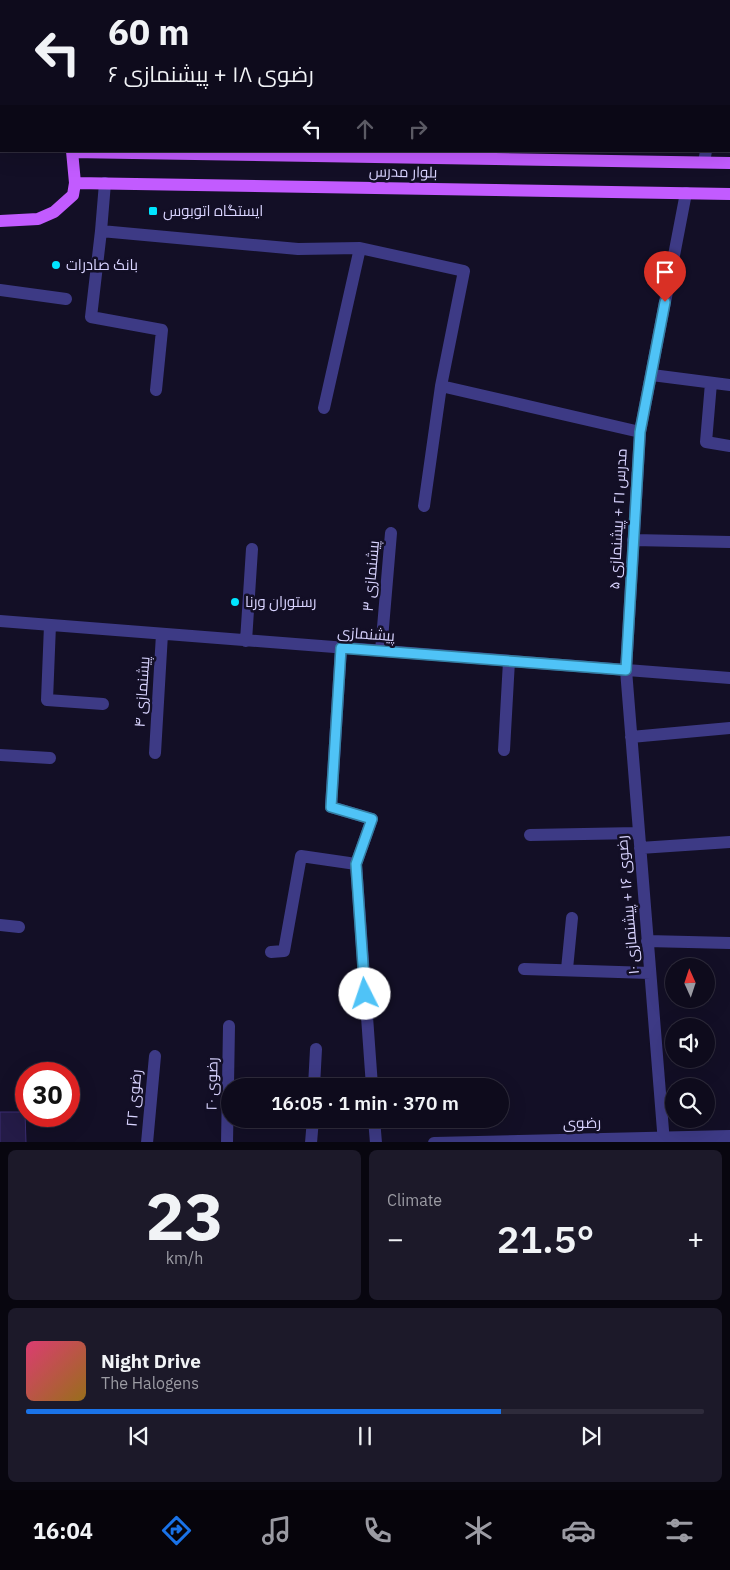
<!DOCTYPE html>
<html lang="en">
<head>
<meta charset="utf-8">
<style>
	body { margin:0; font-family:"IBM Plex Sans",Cairo,sans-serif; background:#1c1929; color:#f1f3f6; height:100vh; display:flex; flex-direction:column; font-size:19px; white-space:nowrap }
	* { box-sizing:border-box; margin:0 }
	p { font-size:16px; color:#9b9ba3 }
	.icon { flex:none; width:28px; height:28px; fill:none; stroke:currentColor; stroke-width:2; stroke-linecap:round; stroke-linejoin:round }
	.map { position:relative; height:1142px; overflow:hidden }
	.drawer { display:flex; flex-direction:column; gap:8px; padding:8px; background:#08060f; flex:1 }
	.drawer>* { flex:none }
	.top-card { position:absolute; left:0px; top:0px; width:730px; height:152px; box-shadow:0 5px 20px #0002,0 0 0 1px #2e2b3b; background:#0e0b1c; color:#f1f3f6; overflow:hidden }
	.needle { width:32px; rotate:357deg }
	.fabs { position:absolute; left:665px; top:958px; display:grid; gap:10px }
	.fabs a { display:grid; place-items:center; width:50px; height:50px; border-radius:50%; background:#0e0b1c; box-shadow:0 5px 20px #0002,0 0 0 1px #2e2b3b; font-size:25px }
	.speed { position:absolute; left:15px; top:1062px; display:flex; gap:10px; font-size:25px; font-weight:700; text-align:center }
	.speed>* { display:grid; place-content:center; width:65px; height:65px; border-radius:50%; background:#0e0b1c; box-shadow:0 5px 20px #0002,0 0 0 1px #2e2b3b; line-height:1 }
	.speed .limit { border:8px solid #d22; background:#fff; color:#111 }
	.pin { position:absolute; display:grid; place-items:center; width:42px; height:42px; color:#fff; margin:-51px -21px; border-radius:50% 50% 50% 0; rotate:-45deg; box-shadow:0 0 5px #0007 }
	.pin .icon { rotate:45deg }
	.me { position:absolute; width:55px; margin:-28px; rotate:356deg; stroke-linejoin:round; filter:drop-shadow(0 0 4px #0008) }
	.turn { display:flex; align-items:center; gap:18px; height:105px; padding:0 25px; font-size:22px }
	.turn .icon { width:65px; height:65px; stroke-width:2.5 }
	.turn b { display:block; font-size:35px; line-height:42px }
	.lanes { display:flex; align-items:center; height:48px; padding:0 25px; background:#0003; justify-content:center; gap:25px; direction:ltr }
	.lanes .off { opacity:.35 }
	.big { font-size:38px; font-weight:600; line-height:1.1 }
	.drawer .widget { flex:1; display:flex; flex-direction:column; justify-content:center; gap:8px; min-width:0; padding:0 18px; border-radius:8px; background:#1c1929 }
	.drawer .dial { align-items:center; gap:0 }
	.dial b { font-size:65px; line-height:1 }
	.song { display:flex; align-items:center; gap:15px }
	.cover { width:60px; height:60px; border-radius:8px; background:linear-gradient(135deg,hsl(340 70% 55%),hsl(40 70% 35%)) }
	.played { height:5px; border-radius:2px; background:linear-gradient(90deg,#1a73e8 70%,#2e2b3b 70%) }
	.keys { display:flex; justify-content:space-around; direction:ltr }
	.heat { display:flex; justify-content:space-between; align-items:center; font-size:28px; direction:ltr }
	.drawer .tiles { flex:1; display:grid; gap:8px; grid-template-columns:1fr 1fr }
	.widget:last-child { grid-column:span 2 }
	.trip { position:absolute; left:221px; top:1078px; width:288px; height:50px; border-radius:25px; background:#0e0b1c; box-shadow:0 5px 20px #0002,0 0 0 1px #2e2b3b; font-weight:600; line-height:50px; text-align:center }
	.tab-bar { display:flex; height:80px; justify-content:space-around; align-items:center; background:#06040b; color:#9b9ba3 }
	.tab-bar .icon { width:35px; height:35px }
	.tab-bar .on { color:#1a73e8 }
	.tab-bar b { font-size:22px; color:#f1f3f6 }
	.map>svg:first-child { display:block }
	.building { fill:#241b47; stroke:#3b2d73 }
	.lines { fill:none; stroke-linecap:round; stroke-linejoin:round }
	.minor { stroke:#3d3a85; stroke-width:12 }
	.major { stroke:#c25bff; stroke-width:12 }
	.route-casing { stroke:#337fa1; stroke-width:12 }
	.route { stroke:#4fc3f7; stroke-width:9 }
	.poi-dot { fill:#00e5ff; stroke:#130f26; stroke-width:2 }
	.labels { text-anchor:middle; stroke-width:5; stroke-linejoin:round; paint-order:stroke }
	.street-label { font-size:15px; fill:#d9d4ff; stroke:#130f26 }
	.poi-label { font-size:15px; fill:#d9d4ff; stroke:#130f26; text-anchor:start }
</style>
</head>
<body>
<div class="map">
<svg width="730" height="1143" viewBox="0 0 730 1143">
	<rect width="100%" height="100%" fill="#130f26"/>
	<path class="building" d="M 0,1112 L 25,1112 L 26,1143 L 0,1143 Z"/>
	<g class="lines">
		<path class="minor" d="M 162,1 L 162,0
			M 729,48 L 730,42
			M 704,162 L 706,151
			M 101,231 L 105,183
			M 0,290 L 66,299
			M 652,375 L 730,385
			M 711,383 L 706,442 L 730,446
			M 156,390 L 162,330 L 91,317 L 101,231 L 298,249 L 360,248
			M 324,408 L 360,248 L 464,271 L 441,386 L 640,432
			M 424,506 L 441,386
			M 633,540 L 730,542
			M 0,621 L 730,678
			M 50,625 L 47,700 L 103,704
			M 246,641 L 252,549
			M 341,648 L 331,807 L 372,819 L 356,864 L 372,1086
			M 381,651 L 391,533
			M 631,737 L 730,728
			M 504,750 L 509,661
			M 155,753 L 162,634
			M 0,755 L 50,758
			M 530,835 L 638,833
			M 640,848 L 730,842
			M 0,925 L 19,927
			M 647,941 L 730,943
			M 271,952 L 284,951 L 301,856 L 356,864
			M 524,969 L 650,973
			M 567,969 L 572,918
			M 314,1086 L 316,1049
			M 374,1119 L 376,1143
			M 147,1143 L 155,1056
			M 227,1143 L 229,1026
			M 311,1143 L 313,1119
			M 434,1143 L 730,1136
			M 664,1143 L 626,670 L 640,432 L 686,193"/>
		<path class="major" d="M 6,1 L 6,0
			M 1,118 L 1,110
			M 72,152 L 730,163
			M 75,183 L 730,194
			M 0,221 L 38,219 L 54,212 L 73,195 L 75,183 L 72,151"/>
	</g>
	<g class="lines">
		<defs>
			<path id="route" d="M 365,994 L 356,864 L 372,819 L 331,807 L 341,648 L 626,670 L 640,432 L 665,302"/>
		</defs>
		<use href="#route" class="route-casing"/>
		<use href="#route" class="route"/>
	</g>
	<g class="poi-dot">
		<rect x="148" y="206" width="10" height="10" rx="2.5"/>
		<circle cx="56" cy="265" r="5"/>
		<circle cx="235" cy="602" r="5"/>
	</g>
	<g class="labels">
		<g class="street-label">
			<text transform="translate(403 172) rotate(1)" y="5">بلوار مدرس</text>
			<text transform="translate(618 519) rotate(-87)" y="5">مدرس ۲۱ + پیشنمازی ۵</text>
			<text transform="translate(371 576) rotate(-85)" y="5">پیشنمازی ۳</text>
			<text transform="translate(366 634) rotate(4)" y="5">پیشنمازی</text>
			<text transform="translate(142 692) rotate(-86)" y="5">پیشنمازی ۴</text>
			<text transform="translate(628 905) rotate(-95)" y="5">رضوی ۱۶ + پیشنمازی ۱۰</text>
			<text transform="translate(212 1084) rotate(-89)" y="5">رضوی ۲۰</text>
			<text transform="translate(134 1098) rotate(-85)" y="5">رضوی ۲۲</text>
			<text transform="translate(582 1123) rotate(-1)" y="5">رضوی</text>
		</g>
		<g class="poi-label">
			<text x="163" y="216">ایستگاه اتوبوس</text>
			<text x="66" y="270">بانک صادرات</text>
			<text x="245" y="607">رستوران ورنا</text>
		</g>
	</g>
</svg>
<div class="fabs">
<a><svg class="needle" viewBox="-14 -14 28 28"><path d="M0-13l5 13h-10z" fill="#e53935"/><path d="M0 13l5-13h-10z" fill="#9b9ba3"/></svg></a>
<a><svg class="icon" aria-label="sound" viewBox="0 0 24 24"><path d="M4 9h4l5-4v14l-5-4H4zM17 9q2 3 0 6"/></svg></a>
<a><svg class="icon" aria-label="search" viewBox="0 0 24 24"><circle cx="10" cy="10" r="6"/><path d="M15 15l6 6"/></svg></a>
</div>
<div class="speed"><div class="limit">30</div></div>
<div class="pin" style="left:665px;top:302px;background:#d93025"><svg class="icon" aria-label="arrive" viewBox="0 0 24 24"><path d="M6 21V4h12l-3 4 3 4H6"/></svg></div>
<svg class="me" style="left:365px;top:994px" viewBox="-20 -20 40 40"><circle r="19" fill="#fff"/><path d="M0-13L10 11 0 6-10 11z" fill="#4fc3f7"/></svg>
<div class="trip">16:05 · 1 min · 370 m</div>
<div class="top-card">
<div class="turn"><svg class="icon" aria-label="left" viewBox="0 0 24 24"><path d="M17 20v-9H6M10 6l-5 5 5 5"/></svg><div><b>60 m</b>رضوی ۱۸ + پیشنمازی ۶</div></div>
<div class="lanes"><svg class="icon" aria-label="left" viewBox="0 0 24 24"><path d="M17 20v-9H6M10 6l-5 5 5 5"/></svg><svg class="icon off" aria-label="ahead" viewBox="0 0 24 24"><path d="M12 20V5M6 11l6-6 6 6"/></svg><svg class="icon off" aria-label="right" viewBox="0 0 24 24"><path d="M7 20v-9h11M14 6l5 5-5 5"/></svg></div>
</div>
</div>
<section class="drawer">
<div class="tiles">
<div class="widget dial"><b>23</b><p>km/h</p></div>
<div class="widget"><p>Climate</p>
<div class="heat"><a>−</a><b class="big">21.5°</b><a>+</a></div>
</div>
<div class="widget">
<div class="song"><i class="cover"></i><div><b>Night Drive</b><p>The Halogens</p></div></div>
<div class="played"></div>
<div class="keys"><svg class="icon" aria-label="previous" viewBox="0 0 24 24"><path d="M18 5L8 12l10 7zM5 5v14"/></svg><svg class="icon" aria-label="pause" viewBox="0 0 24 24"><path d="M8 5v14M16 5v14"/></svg><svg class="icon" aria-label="next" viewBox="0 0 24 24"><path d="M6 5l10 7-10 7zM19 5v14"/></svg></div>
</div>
</div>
</section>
<nav class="tab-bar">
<b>16:04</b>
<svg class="icon on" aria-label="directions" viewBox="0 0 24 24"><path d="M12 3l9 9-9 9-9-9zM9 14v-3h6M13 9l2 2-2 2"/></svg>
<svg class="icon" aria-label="music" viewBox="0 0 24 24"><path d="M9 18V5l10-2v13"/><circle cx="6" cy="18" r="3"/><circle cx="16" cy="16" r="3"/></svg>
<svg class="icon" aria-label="phone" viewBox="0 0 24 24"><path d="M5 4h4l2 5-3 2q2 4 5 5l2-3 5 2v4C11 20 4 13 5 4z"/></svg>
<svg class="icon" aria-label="climate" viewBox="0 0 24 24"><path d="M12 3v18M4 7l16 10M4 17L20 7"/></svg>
<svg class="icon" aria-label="car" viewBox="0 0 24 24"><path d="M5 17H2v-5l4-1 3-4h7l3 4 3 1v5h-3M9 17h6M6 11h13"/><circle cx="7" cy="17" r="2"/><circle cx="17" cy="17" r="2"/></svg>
<svg class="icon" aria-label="filters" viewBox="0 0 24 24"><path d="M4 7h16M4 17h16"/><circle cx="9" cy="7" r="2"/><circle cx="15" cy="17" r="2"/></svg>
</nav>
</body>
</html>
